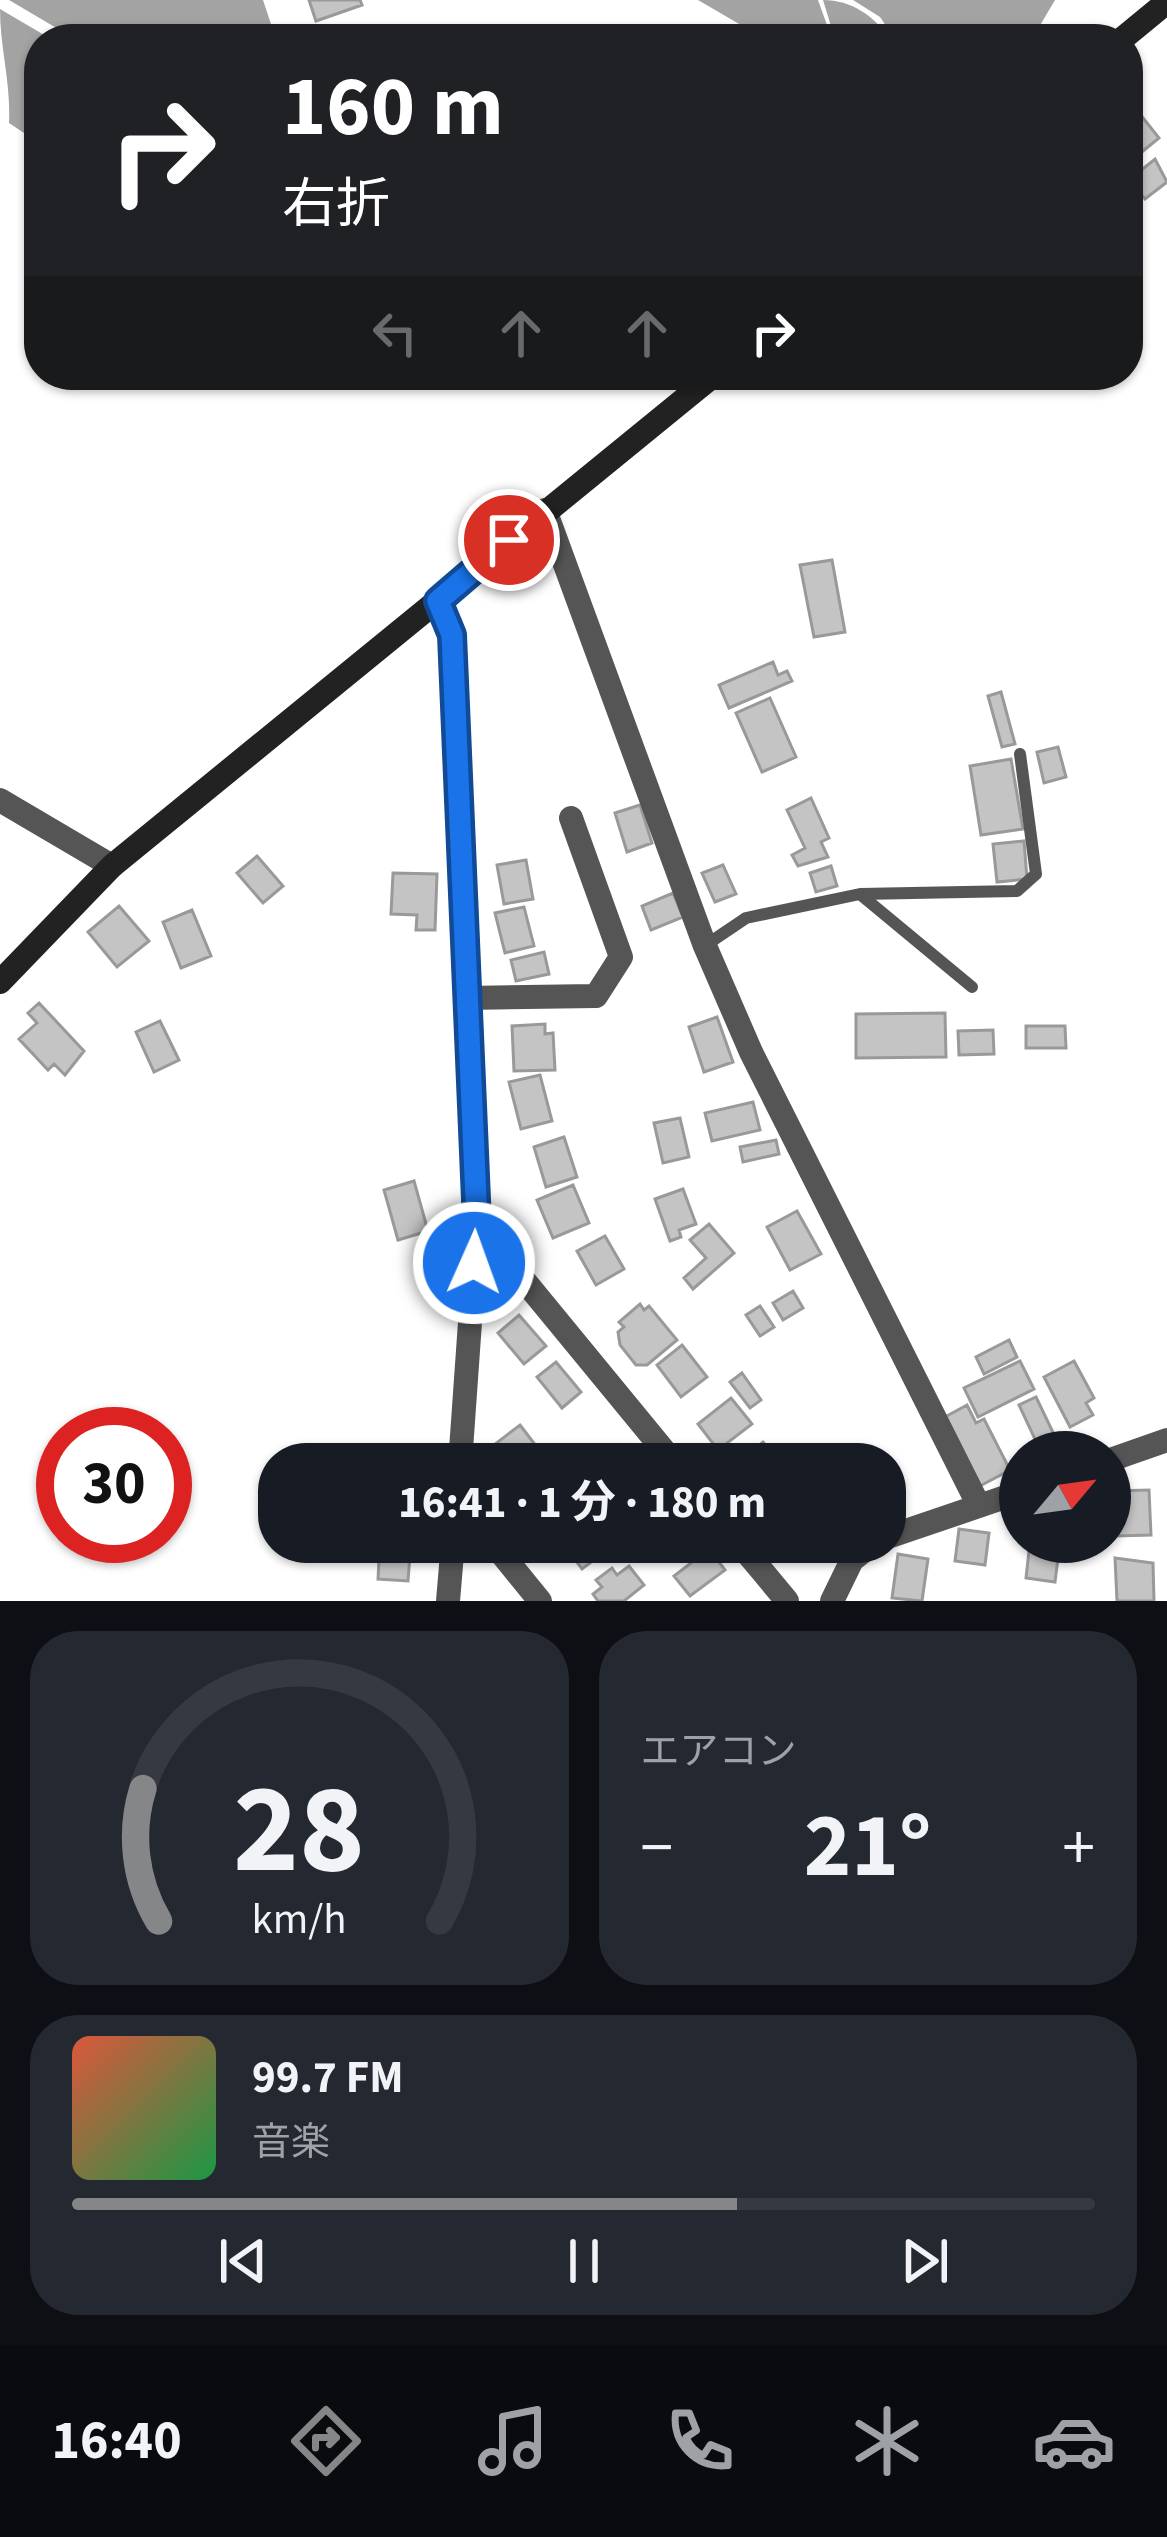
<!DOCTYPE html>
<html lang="ja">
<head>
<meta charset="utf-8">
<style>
	body { margin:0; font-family:"Source Sans 3","Noto Sans JP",sans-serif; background:#242831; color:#f1f3f6; height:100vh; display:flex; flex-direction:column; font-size:45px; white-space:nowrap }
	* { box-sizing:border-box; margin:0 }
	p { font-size:39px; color:#9ea1a6 }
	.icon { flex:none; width:66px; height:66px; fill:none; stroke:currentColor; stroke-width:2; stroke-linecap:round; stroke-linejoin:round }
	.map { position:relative; height:1601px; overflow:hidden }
	.sheet { display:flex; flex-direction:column; gap:30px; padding:30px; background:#0d0f14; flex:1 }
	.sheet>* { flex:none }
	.top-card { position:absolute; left:24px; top:24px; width:1119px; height:366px; border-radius:48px; box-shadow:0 3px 9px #0004; background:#202124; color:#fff; overflow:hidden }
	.needle { width:78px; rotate:61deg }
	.tools { position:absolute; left:999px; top:1431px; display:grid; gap:24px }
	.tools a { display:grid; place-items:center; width:132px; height:132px; border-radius:50%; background:#171b24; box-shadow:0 3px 9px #0004; font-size:60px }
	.speed { position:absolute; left:36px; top:1407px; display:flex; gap:24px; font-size:60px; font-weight:700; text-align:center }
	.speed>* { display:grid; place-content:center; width:156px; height:156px; border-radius:50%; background:#171b24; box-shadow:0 3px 9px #0004; line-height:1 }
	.speed .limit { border:18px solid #d22; background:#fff; color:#111 }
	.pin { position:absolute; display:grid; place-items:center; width:102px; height:102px; color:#fff; margin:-51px; border:6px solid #fff; border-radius:50%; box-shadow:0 3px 12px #0007 }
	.me { position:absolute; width:132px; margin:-66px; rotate:2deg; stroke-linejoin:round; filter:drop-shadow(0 0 9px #0008) }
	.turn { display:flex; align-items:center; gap:42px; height:252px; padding:0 60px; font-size:54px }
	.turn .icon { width:156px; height:156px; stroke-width:2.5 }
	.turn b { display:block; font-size:84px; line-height:102px }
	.lanes { display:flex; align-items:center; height:114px; padding:0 60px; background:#0003; justify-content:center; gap:60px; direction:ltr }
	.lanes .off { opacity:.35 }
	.big { font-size:90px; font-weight:700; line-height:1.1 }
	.sheet .widget { flex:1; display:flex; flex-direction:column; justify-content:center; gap:18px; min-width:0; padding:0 42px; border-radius:48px; background:#242831 }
	.sheet .dial { align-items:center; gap:0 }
	.dial svg { height:312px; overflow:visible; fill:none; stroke:#363941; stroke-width:7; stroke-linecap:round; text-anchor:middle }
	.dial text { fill:#f1f3f6; stroke:none }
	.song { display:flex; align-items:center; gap:36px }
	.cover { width:144px; height:144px; border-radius:18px; background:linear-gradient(135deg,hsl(10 70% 55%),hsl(140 70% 35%)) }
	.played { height:12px; border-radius:6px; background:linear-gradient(90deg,#858687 65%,#363941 65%) }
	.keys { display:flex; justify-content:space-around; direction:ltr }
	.heat { display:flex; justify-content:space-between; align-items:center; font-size:66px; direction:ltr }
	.sheet .tiles { flex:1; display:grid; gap:30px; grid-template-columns:1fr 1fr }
	.widget:last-child { grid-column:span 2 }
	.trip { position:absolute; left:258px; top:1443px; width:648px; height:120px; border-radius:48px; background:#171b24; box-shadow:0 3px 9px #0004; font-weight:700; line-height:120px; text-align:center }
	.tabs { display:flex; height:192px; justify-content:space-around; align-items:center; background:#090b0e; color:#9ea1a6 }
	.tabs .icon { width:84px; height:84px }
	.tabs .active { color:#858687 }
	.tabs b { font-size:54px; color:#f1f3f6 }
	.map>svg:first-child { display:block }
	.water { fill:#a3a3a3 }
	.building { fill:#c4c4c4; stroke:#999; stroke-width:3 }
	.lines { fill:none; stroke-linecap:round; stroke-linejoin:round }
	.lane { stroke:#555; stroke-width:12 }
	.street { stroke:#555; stroke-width:24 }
	.secondary { stroke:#222; stroke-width:24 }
	.route-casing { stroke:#114b97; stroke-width:30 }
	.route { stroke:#1a73e8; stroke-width:21 }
</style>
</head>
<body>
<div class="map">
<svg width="1167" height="1601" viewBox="0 0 1167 1601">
	<rect width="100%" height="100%" fill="#fff"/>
	<path class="water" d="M 9,0 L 263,0 L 276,39 L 75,39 Z
		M 698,0 L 818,0 L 832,39 L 765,39 Z
		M 823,0 C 852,0 874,16 890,39 L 835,39 Z
		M 853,0 L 1055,0 L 1032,39 L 895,39 L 880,17 Z
		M 0,9 L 51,39 L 39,39 L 39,143 L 9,123 C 11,82 0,49 0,9 Z"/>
	<path class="building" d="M 309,0 L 360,0 L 362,5 L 316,21 Z
		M 1128,99 L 1159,138 L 1132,160 L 1128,154 Z
		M 1155,159 L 1167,182 L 1145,199 L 1129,180 Z
		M 832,560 L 845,632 L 814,637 L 800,565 Z
		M 773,662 L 778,675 L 787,671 L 792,681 L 729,708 L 719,685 Z
		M 1001,692 L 1015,744 L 1002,747 L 988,696 Z
		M 770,698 L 796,757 L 762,772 L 736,713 Z
		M 1058,747 L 1066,777 L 1044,783 L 1037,752 Z
		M 1011,759 L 1023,829 L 981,835 L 970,766 Z
		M 811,798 L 829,838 L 821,842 L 828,857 L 798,866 L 792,855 L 805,848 L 787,810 Z
		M 640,805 L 652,843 L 627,852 L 615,813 Z
		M 1024,841 L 1027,879 L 997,882 L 993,844 Z
		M 257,856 L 283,886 L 263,903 L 237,873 Z
		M 526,860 L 533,899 L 504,904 L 497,865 Z
		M 723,865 L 736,894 L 715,902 L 702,873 Z
		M 831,866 L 837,886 L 816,892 L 810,873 Z
		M 393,873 L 437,874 L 435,930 L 416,930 L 417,915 L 391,914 Z
		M 673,893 L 683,917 L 651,930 L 642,906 Z
		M 119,906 L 149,941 L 117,967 L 88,932 Z
		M 524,907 L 534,946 L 505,953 L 495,913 Z
		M 192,910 L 211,956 L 181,968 L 163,922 Z
		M 544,952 L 549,974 L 516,981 L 511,960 Z
		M 39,1003 L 84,1051 L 65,1075 L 54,1064 L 48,1070 L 19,1039 L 37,1023 L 28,1013 Z
		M 945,1013 L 946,1057 L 856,1058 L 856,1014 Z
		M 717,1017 L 733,1062 L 704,1072 L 689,1027 Z
		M 160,1021 L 179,1060 L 154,1072 L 136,1032 Z
		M 545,1024 L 545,1034 L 553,1033 L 555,1070 L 514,1071 L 512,1026 Z
		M 1026,1026 L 1065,1026 L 1066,1048 L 1026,1048 Z
		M 993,1030 L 994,1054 L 959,1055 L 958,1031 Z
		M 540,1075 L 552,1121 L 521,1129 L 509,1082 Z
		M 753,1102 L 760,1130 L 712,1141 L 705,1113 Z
		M 680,1118 L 689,1157 L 663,1163 L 654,1123 Z
		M 564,1137 L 577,1177 L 546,1187 L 534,1147 Z
		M 776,1140 L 779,1154 L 743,1162 L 740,1147 Z
		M 414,1181 L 428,1231 L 398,1240 L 384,1190 Z
		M 573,1185 L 589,1223 L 553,1238 L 537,1200 Z
		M 683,1189 L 696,1224 L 679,1230 L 681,1237 L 670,1241 L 655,1199 Z
		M 797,1211 L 821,1254 L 790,1270 L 767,1227 Z
		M 709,1224 L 734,1253 L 693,1289 L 684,1278 L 706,1258 L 690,1240 Z
		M 605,1236 L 624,1269 L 596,1285 L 577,1251 Z
		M 793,1291 L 803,1308 L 783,1320 L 773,1303 Z
		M 640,1304 L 644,1310 L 649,1306 L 677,1340 L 647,1365 L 636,1365 L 620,1345 L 618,1332 L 624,1327 L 619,1322 Z
		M 760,1306 L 774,1327 L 760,1336 L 746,1315 Z
		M 519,1315 L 546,1346 L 524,1364 L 498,1333 Z
		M 1009,1340 L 1017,1357 L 984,1374 L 976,1357 Z
		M 682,1345 L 707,1377 L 681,1397 L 657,1365 Z
		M 1020,1361 L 1034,1389 L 978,1417 L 964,1388 Z
		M 1074,1361 L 1094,1398 L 1086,1403 L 1093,1415 L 1070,1427 L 1044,1377 Z
		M 556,1362 L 581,1392 L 562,1408 L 537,1377 Z
		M 742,1373 L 761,1400 L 750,1408 L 730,1382 Z
		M 1036,1397 L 1061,1449 L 1055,1452 L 1041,1452 L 1019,1405 Z
		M 731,1398 L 752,1424 L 718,1450 L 698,1424 Z
		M 967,1405 L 976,1423 L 984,1419 L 1010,1470 L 978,1487 L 943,1418 Z
		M 520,1425 L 546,1459 L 539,1464 L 498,1464 L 495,1460 L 502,1455 L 494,1445 Z
		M 763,1442 L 781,1464 L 740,1464 L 738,1462 Z
		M 1149,1490 L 1151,1535 L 1116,1536 L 1114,1491 Z
		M 959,1529 L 989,1533 L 985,1565 L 955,1561 Z
		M 380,1542 L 411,1542 L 408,1581 L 378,1579 Z
		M 571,1542 L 613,1542 L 615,1544 L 582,1569 L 565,1546 Z
		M 1030,1542 L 1060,1542 L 1055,1582 L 1026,1578 Z
		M 709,1549 L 725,1570 L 690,1596 L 674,1576 Z
		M 898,1554 L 928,1559 L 922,1601 L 892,1598 Z
		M 1115,1558 L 1153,1563 L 1154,1601 L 1117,1601 Z
		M 629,1566 L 644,1585 L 624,1601 L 598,1601 L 593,1594 L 602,1587 L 596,1580 L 612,1568 L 617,1575 Z"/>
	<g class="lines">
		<path class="lane" d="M 861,895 L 972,987
			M 706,945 L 746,918 L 860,894 L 1017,891 L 1036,874 L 1020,754"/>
		<path class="street" d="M 545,510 L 705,946 L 751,1052 L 979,1506
			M 438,601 L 451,635 L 477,1223 L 460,1464
			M 0,800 L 112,866
			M 466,998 L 596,996 L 621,957 L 571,818
			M 477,1223 L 675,1464
			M 1110,1460 L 1167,1440
			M 885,1538 L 1020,1492
			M 492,1542 L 540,1601
			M 738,1542 L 787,1601
			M 448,1601 L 453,1542
			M 832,1601 L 852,1560 L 875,1542"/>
		<path class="secondary" d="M 1122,39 L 1167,2
			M 0,982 L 112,866 L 714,375"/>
	</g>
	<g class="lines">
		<defs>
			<path id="route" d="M 474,1263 L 477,1223 L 452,635 L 438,601 L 509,540"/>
		</defs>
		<use href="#route" class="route-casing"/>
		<use href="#route" class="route"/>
	</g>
</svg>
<div class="tools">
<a><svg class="needle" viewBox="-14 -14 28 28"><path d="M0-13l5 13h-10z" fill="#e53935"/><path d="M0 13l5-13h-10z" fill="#9ea1a6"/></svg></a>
</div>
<div class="speed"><div class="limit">30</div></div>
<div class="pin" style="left:509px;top:540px;background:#d93025"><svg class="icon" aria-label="arrive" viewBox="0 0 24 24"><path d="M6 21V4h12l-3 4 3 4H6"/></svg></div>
<svg class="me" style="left:474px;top:1263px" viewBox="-20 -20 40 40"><circle r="17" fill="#1a73e8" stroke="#fff" stroke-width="3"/><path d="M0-11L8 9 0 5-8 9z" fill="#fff"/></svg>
<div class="trip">16:41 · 1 分 · 180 m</div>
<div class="top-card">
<div class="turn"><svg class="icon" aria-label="right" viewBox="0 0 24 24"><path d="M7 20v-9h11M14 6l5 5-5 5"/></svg><div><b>160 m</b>右折</div></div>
<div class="lanes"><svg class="icon off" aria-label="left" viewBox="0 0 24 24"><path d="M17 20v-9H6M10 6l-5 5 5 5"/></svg><svg class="icon off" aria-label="ahead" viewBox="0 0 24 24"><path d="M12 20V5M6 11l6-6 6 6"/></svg><svg class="icon off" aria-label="ahead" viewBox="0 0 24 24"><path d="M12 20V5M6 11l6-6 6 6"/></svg><svg class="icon" aria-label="right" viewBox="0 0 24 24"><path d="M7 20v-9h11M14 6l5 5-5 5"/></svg></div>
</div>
</div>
<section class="sheet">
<div class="tiles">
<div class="widget dial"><svg viewBox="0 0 100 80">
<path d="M14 69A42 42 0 1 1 86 69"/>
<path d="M14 69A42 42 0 0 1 10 35" stroke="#858687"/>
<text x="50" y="56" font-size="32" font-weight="700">28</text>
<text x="50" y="72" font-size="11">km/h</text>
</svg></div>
<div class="widget"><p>エアコン</p>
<div class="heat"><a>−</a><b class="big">21°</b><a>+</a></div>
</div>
<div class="widget">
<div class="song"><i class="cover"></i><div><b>99.7 FM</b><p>音楽</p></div></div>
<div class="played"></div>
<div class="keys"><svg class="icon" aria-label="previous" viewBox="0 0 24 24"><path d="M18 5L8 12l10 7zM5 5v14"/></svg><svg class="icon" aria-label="pause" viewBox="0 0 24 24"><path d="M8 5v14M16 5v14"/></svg><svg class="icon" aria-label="next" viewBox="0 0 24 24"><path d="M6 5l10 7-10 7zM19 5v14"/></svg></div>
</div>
</div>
</section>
<nav class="tabs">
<b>16:40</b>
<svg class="icon active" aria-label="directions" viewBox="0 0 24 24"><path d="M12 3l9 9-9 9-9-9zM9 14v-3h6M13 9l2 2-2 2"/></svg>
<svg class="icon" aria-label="music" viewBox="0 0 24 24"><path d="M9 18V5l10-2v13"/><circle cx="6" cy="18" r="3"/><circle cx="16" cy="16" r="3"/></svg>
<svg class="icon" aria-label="phone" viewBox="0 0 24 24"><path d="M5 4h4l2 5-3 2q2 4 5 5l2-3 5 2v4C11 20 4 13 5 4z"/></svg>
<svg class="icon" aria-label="climate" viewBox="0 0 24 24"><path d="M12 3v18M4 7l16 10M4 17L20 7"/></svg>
<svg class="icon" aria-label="car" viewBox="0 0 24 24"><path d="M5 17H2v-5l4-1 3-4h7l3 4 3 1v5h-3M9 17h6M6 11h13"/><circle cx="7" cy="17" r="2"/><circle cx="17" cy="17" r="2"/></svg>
</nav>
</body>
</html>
